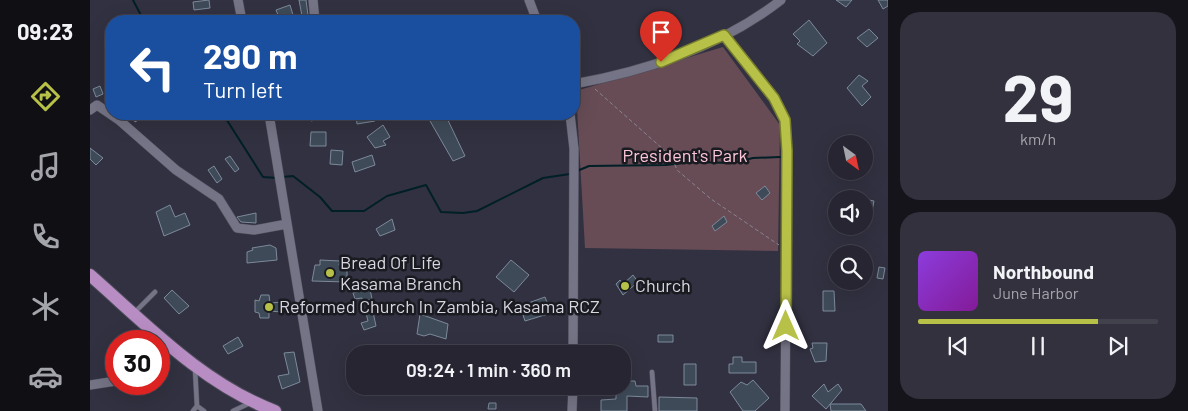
<!DOCTYPE html>
<html lang="en">
<head>
<meta charset="utf-8">
<style>
	body { margin:0; font-family:Barlow,sans-serif; background:#32313d; color:#f1f3f6; height:100vh; display:flex; flex-direction:column; font-size:19px; white-space:nowrap }
	* { box-sizing:border-box; margin:0 }
	p { font-size:16px; color:#a4a5ab }
	.icon { flex:none; width:28px; height:28px; fill:none; stroke:currentColor; stroke-width:2; stroke-linecap:round; stroke-linejoin:round }
	.map { position:relative; flex:1; overflow:hidden }
	.side { display:flex; flex-direction:column; gap:12px; padding:12px; background:#15141b; width:300px }
	.side>* { flex:none }
	.hud { position:absolute; left:15px; top:15px; width:475px; height:105px; border-radius:20px; box-shadow:0 5px 20px #0002,0 0 0 1px #42424d; background:#1a4fa0; color:#fff; overflow:hidden }
	.needle { width:32px; rotate:147deg }
	.controls { position:absolute; left:738px; top:135px; display:grid; gap:10px }
	.controls a { display:grid; place-items:center; width:45px; height:45px; border-radius:50%; background:#262531; box-shadow:0 5px 20px #0002,0 0 0 1px #42424d; font-size:25px }
	.speed { position:absolute; left:15px; top:330px; display:flex; gap:10px; font-size:25px; font-weight:700; text-align:center }
	.speed>* { display:grid; place-content:center; width:65px; height:65px; border-radius:50%; background:#262531; box-shadow:0 5px 20px #0002,0 0 0 1px #42424d; line-height:1 }
	.speed .limit { border:8px solid #d22; background:#fff; color:#111 }
	.pin { position:absolute; display:grid; place-items:center; width:42px; height:42px; color:#fff; margin:-51px -21px; border-radius:50% 50% 50% 0; rotate:-45deg; box-shadow:0 0 5px #0007 }
	.pin .icon { rotate:45deg }
	.me { position:absolute; width:55px; margin:-28px; rotate:0deg; stroke-linejoin:round; filter:drop-shadow(0 0 4px #0008) }
	.turn { display:flex; align-items:center; gap:18px; height:105px; padding:0 15px; font-size:22px }
	.turn .icon { width:65px; height:65px; stroke-width:2.5 }
	.turn b { display:block; font-size:35px; line-height:42px }
	.side .tile { flex:1; display:flex; flex-direction:column; justify-content:center; gap:8px; min-width:0; padding:0 18px; border-radius:20px; background:#32313d }
	.side .dial { align-items:center; gap:0 }
	.dial b { font-size:65px; line-height:1 }
	.song { display:flex; align-items:center; gap:15px }
	.cover { width:60px; height:60px; border-radius:8px; background:linear-gradient(135deg,hsl(270 70% 55%),hsl(290 70% 35%)) }
	.played { height:5px; border-radius:2px; background:linear-gradient(90deg,#b8c147 75%,#42424d 75%) }
	.keys { display:flex; justify-content:space-around; direction:ltr }
	.trip { position:absolute; left:256px; top:345px; width:285px; height:50px; border-radius:20px; background:#262531; box-shadow:0 5px 20px #0002,0 0 0 1px #42424d; font-weight:600; line-height:50px; text-align:center }
	main { display:flex; flex:1; min-height:0 }
	.menu { display:flex; flex-direction:column; width:90px; justify-content:space-around; align-items:center; background:#0f0f14; color:#a4a5ab }
	.menu .icon { width:35px; height:35px }
	.menu .on { color:#b8c147 }
	.menu b { font-size:22px; color:#f1f3f6 }
	.map>svg:first-child { display:block }
	.green { fill:#674c55 }
	.lines { fill:none; stroke-linecap:round; stroke-linejoin:round }
	.stream { stroke:#001f27; stroke-width:2 }
	.building { fill:#3e4a58; stroke:#7d8a9a }
	.lane-casing { stroke:#4f4e5b; stroke-width:5.5 }
	.street-casing { stroke:#4f4e5b; stroke-width:10 }
	.primary-casing { stroke:#4f4e5b; stroke-width:14 }
	.path { stroke:#868592; stroke-width:1; stroke-dasharray:4 2.5; stroke-linecap:butt }
	.lane { stroke:#757486; stroke-width:4.5 }
	.street { stroke:#757486; stroke-width:9 }
	.primary { stroke:#b88dc4; stroke-width:12 }
	.route-casing { stroke:#787d2e; stroke-width:12 }
	.route { stroke:#b8c147; stroke-width:9 }
	.poi-dot { fill:#b8c147; stroke:#1a1a21; stroke-width:2 }
	.labels { text-anchor:middle; stroke-width:5; stroke-linejoin:round; paint-order:stroke }
	.park-label { font-size:18px; fill:#fec6d8; stroke:#1a1a21 }
	.poi-label { font-size:18px; fill:#d8d7e1; stroke:#1a1a21; text-anchor:start }
</style>
</head>
<body>
<main>
<nav class="menu">
<b>09:23</b>
<svg class="icon on" aria-label="directions" viewBox="0 0 24 24"><path d="M12 3l9 9-9 9-9-9zM9 14v-3h6M13 9l2 2-2 2"/></svg>
<svg class="icon" aria-label="music" viewBox="0 0 24 24"><path d="M9 18V5l10-2v13"/><circle cx="6" cy="18" r="3"/><circle cx="16" cy="16" r="3"/></svg>
<svg class="icon" aria-label="phone" viewBox="0 0 24 24"><path d="M5 4h4l2 5-3 2q2 4 5 5l2-3 5 2v4C11 20 4 13 5 4z"/></svg>
<svg class="icon" aria-label="climate" viewBox="0 0 24 24"><path d="M12 3v18M4 7l16 10M4 17L20 7"/></svg>
<svg class="icon" aria-label="car" viewBox="0 0 24 24"><path d="M5 17H2v-5l4-1 3-4h7l3 4 3 1v5h-3M9 17h6M6 11h13"/><circle cx="7" cy="17" r="2"/><circle cx="17" cy="17" r="2"/></svg>
</nav>
<div class="map">
<svg width="798" height="411" viewBox="0 0 798 411">
	<rect width="100%" height="100%" fill="#323141"/>
	<path class="green" d="M 633,47 L 690,125 L 688,251 L 495,248 L 486,91 Z"/>
	<g class="lines">
		<path class="stream" d="M 43,0 L 54,21
			M 133,114 L 173,177 L 188,178
			M 487,171 L 499,166 L 576,165 L 603,162 L 643,163 L 663,158 L 690,157
			M 192,177 L 203,176 L 230,197 L 242,211 L 274,211 L 297,196 L 336,185 L 351,212 L 373,213 L 387,211 L 453,178 L 480,174"/>
	</g>
	<path class="building" d="M 119,0 L 120,8 L 104,10 L 103,2 Z
		M 209,0 L 216,0 L 218,15 L 212,16 Z
		M 746,0 L 762,0 L 756,7 Z
		M 788,0 L 798,0 L 798,6 L 793,9 Z
		M 200,5 L 203,15 L 190,20 L 186,10 Z
		M 719,20 L 737,43 L 723,56 L 707,44 L 710,41 L 703,34 Z
		M 779,29 L 788,38 L 777,47 L 767,38 Z
		M 769,75 L 778,81 L 772,86 L 781,97 L 772,106 L 757,88 Z
		M 10,86 L 13,94 L 6,97 L 3,89 Z
		M 41,114 L 58,114 L 45,122 Z
		M 219,114 L 243,114 L 243,116 L 221,121 Z
		M 284,114 L 285,121 L 267,124 L 266,116 Z
		M 348,114 L 355,114 L 375,156 L 363,161 L 340,121 Z
		M 293,125 L 300,137 L 293,141 L 296,145 L 285,148 L 277,137 Z
		M 221,132 L 236,132 L 236,146 L 220,146 Z
		M 0,148 L 13,158 L 6,165 L 0,159 Z
		M 241,150 L 253,151 L 252,165 L 240,164 Z
		M 282,155 L 285,165 L 265,172 L 262,162 Z
		M 140,156 L 149,169 L 145,172 L 135,159 Z
		M 124,166 L 132,179 L 127,183 L 118,170 Z
		M 675,186 L 680,193 L 672,200 L 666,193 Z
		M 774,199 L 784,201 L 780,221 L 774,220 Z
		M 80,205 L 85,217 L 95,213 L 100,225 L 74,236 L 66,212 Z
		M 166,213 L 166,223 L 151,222 L 147,217 Z
		M 634,216 L 637,222 L 625,231 L 622,226 Z
		M 302,219 L 305,230 L 290,236 L 286,229 Z
		M 180,245 L 186,248 L 187,260 L 157,263 L 157,252 L 163,250 L 162,248 Z
		M 230,260 L 250,261 L 249,265 L 257,266 L 257,282 L 222,281 L 225,265 L 230,265 Z
		M 421,260 L 439,275 L 424,292 L 406,277 Z
		M 789,267 L 795,268 L 793,279 L 787,278 Z
		M 543,275 L 548,282 L 533,295 L 526,284 L 530,280 L 533,284 Z
		M 280,289 L 282,299 L 272,301 L 272,298 L 265,299 L 263,293 Z
		M 82,290 L 99,306 L 89,314 L 74,298 Z
		M 733,291 L 744,291 L 745,311 L 733,311 Z
		M 171,295 L 179,295 L 180,303 L 192,302 L 192,312 L 179,311 L 179,318 L 170,318 L 169,313 L 165,312 L 165,300 L 169,301 Z
		M 455,297 L 461,313 L 435,321 L 430,306 Z
		M 283,312 L 286,326 L 274,330 L 271,323 L 278,321 L 276,313 Z
		M 330,314 L 358,324 L 356,339 L 340,334 L 334,336 L 327,334 Z
		M 568,335 L 583,335 L 583,342 L 568,342 Z
		M 148,337 L 153,346 L 138,354 L 133,346 Z
		M 722,343 L 737,343 L 736,361 L 725,362 L 720,349 L 723,348 Z
		M 204,352 L 210,382 L 192,389 L 188,376 L 199,374 L 194,353 Z
		M 643,357 L 652,357 L 652,362 L 666,362 L 666,373 L 639,373 L 639,364 L 643,364 Z
		M 594,364 L 606,364 L 606,385 L 594,385 Z
		M 663,380 L 679,398 L 665,411 L 653,411 L 640,392 L 651,382 L 657,385 Z
		M 532,381 L 545,381 L 546,386 L 558,386 L 558,397 L 537,396 L 537,411 L 511,411 L 511,400 L 526,399 L 526,386 L 532,386 Z
		M 734,384 L 738,392 L 748,384 L 752,390 L 736,409 L 722,396 Z
		M 569,397 L 607,398 L 607,411 L 569,411 Z
		M 399,403 L 406,403 L 406,409 L 398,409 Z
		M 740,404 L 771,404 L 776,411 L 741,411 Z"/>
	<g class="lines">
		<defs>
			<path id="lane" d="M 45,312 L 65,292
				M 562,372 L 565,411
				M 107,406 L 114,411
				M 103,411 L 107,406 L 105,369
				M 143,411 L 160,403"/>
			<path id="street" d="M 148,0 L 152,21
				M 223,0 L 225,21
				M 439,0 L 447,21
				M 634,35 L 684,98 L 695,120 L 697,151 L 695,411
				M 484,84 C 556,71 632,46 691,0
				M 0,110 L 7,105 L 29,120 L 86,170 L 129,199 L 147,228 L 164,230 L 197,224
				M 179,114 L 228,411
				M 480,114 L 484,149 L 483,354
				M 69,358 L 82,347
				M 0,385 L 26,381
				M 482,411 L 483,386"/>
			<path id="primary" d="M 0,275 C 57,325 113,384 185,411"/>
		</defs>
		<use href="#lane" class="lane-casing"/>
		<use href="#street" class="street-casing"/>
		<use href="#primary" class="primary-casing"/>
		<path class="path" d="M 505,89 L 582,157 L 587,170 L 621,199 L 689,245"/>
		<use href="#lane" class="lane"/>
		<use href="#street" class="street"/>
		<use href="#primary" class="primary"/>
	</g>
	<g class="lines">
		<defs>
			<path id="route" d="M 571,62 L 634,35 L 684,98 L 695,120 L 697,151 L 696,326"/>
		</defs>
		<use href="#route" class="route-casing"/>
		<use href="#route" class="route"/>
	</g>
	<g class="poi-dot">
		<circle cx="240" cy="273" r="5"/>
		<circle cx="535" cy="286" r="5"/>
		<circle cx="179" cy="307" r="5"/>
	</g>
	<g class="labels">
		<g class="park-label">
			<text x="595" y="162">President's Park</text>
		</g>
		<g class="poi-label">
			<text x="250" y="269">Bread Of Life<tspan x="250" dy="21">Kasama Branch</tspan></text>
			<text x="545" y="292">Church</text>
			<text x="189" y="313">Reformed Church In Zambia, Kasama RCZ</text>
		</g>
	</g>
</svg>
<div class="controls">
<a><svg class="needle" viewBox="-14 -14 28 28"><path d="M0-13l5 13h-10z" fill="#e53935"/><path d="M0 13l5-13h-10z" fill="#a4a5ab"/></svg></a>
<a><svg class="icon" aria-label="sound" viewBox="0 0 24 24"><path d="M4 9h4l5-4v14l-5-4H4zM17 9q2 3 0 6"/></svg></a>
<a><svg class="icon" aria-label="search" viewBox="0 0 24 24"><circle cx="10" cy="10" r="6"/><path d="M15 15l6 6"/></svg></a>
</div>
<div class="speed"><div class="limit">30</div></div>
<div class="pin" style="left:571px;top:62px;background:#d93025"><svg class="icon" aria-label="arrive" viewBox="0 0 24 24"><path d="M6 21V4h12l-3 4 3 4H6"/></svg></div>
<svg class="me" style="left:696px;top:326px" viewBox="-20 -20 40 40"><path d="M0-17L14 15 0 8-14 15z" fill="#b8c147" stroke="#fff" stroke-width="4"/></svg>
<div class="trip">09:24 · 1 min · 360 m</div>
<div class="hud">
<div class="turn"><svg class="icon" aria-label="left" viewBox="0 0 24 24"><path d="M17 20v-9H6M10 6l-5 5 5 5"/></svg><div><b>290 m</b>Turn left</div></div>
</div>
</div>
<section class="side">
<div class="tile dial"><b>29</b><p>km/h</p></div>
<div class="tile">
<div class="song"><i class="cover"></i><div><b>Northbound</b><p>June Harbor</p></div></div>
<div class="played"></div>
<div class="keys"><svg class="icon" aria-label="previous" viewBox="0 0 24 24"><path d="M18 5L8 12l10 7zM5 5v14"/></svg><svg class="icon" aria-label="pause" viewBox="0 0 24 24"><path d="M8 5v14M16 5v14"/></svg><svg class="icon" aria-label="next" viewBox="0 0 24 24"><path d="M6 5l10 7-10 7zM19 5v14"/></svg></div>
</div>
</section>
</main>
</body>
</html>
